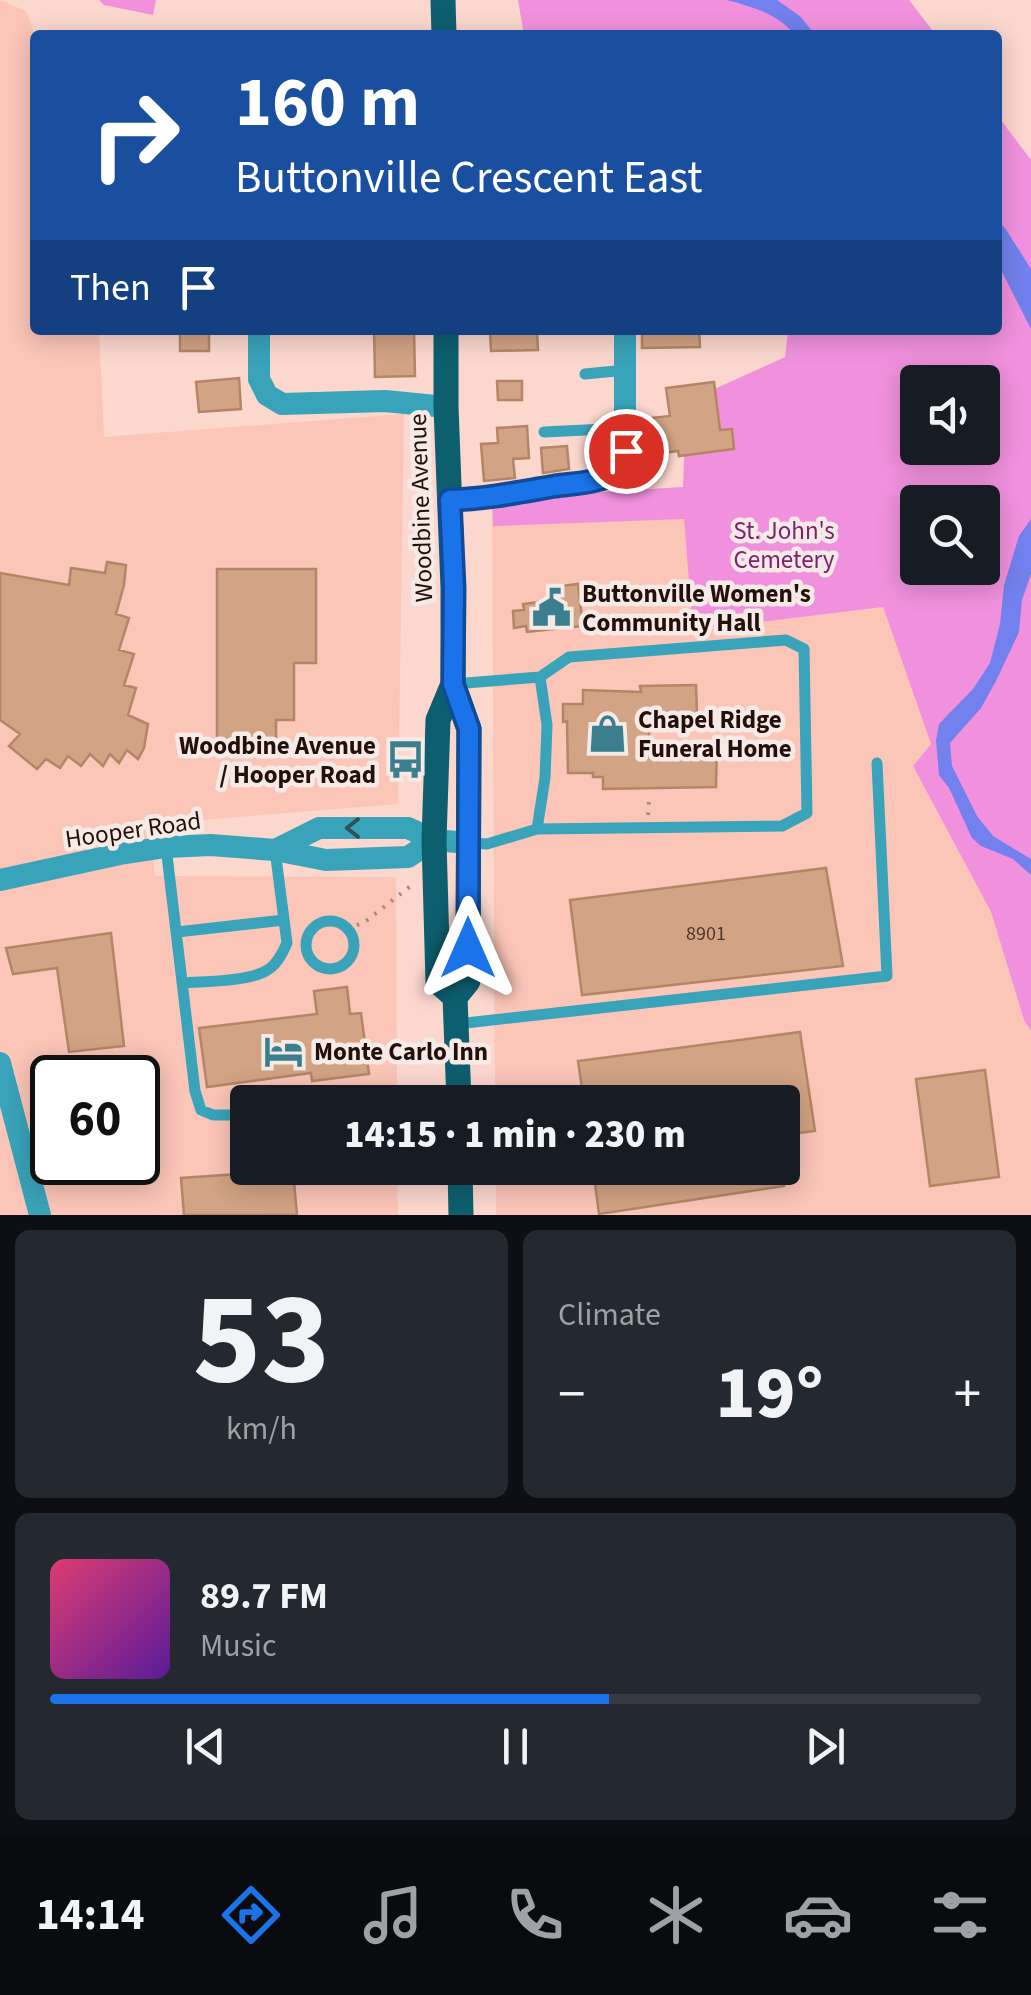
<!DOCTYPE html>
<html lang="en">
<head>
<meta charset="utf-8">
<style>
	body { margin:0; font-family:"Source Sans 3",sans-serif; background:#242831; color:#f1f3f6; height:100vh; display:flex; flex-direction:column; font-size:38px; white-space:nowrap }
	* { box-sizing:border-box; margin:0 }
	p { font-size:32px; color:#9ea1a6 }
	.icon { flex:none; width:55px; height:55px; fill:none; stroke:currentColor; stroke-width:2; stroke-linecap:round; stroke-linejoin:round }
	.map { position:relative; height:1215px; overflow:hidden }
	.side { display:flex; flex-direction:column; gap:15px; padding:15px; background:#0d0f14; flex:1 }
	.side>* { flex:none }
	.top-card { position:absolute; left:30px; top:30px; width:972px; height:305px; border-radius:10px; box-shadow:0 5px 25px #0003; background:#1a4fa0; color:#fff; overflow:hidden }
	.tools { position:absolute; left:900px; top:365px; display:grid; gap:20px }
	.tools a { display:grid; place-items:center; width:100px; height:100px; border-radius:10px; background:#171b24; box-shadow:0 5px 25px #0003; font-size:50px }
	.speed { position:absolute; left:30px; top:1055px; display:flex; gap:20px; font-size:50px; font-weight:700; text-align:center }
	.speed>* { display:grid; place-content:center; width:130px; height:130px; border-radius:50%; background:#171b24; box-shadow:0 5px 25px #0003; line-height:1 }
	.speed .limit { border:5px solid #111; border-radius:15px; background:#fff; color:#111 }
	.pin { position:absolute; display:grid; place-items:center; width:85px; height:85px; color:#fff; margin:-42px; border:5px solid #fff; border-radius:50%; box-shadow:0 2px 10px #0007 }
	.me { position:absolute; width:110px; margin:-55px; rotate:0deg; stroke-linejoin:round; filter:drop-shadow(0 0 8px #0008) }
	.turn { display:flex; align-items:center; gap:35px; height:210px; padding:0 40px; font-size:45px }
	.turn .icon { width:130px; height:130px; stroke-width:2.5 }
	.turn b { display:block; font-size:70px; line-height:85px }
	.then { display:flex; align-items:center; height:95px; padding:0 40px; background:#0003; gap:20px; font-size:38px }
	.big { font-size:75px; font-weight:800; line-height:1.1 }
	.side .tile { flex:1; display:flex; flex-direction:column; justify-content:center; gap:15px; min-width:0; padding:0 35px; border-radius:15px; background:#242831 }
	.side .dial { align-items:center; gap:0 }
	.dial b { font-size:130px; line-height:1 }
	.song { display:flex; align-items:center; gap:30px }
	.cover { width:120px; height:120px; border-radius:15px; background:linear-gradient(135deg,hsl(340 70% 55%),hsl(270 70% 35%)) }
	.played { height:10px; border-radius:5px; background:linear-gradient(90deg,#1a73e8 60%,#363941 60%) }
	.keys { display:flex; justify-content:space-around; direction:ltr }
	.heat { display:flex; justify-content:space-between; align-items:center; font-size:55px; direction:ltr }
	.side .tiles { flex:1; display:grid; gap:15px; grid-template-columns:1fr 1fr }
	.tile:last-child { grid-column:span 2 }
	.trip { position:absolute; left:230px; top:1085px; width:570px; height:100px; border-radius:10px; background:#171b24; box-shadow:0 5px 25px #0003; font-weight:800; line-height:100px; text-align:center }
	.tab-bar { display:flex; height:160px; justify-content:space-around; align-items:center; background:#090b0e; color:#9ea1a6 }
	.tab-bar .icon { width:70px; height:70px }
	.tab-bar .on { color:#1a73e8 }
	.tab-bar b { font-size:45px; color:#f1f3f6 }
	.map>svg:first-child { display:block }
	.built { fill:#fbc5b8; fill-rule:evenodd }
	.green { fill:#f191de; fill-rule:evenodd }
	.water { fill:#7281ed }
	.building { fill:#d2a384; stroke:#b38667; stroke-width:2.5 }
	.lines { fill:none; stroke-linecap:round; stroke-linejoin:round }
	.path { stroke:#a88a83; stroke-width:4; stroke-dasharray:2.5 8; stroke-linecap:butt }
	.service { stroke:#39a3b9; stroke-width:11 }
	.minor { stroke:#39a3b9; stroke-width:22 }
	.primary { stroke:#0d5f6f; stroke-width:25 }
	.oneway { stroke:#2d5259 }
	.route-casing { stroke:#114b97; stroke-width:25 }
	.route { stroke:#1a73e8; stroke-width:18 }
	.labels { text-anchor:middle; stroke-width:9; stroke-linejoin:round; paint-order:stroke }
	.number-label { font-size:20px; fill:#503529 }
	.street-label { font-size:25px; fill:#24100b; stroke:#f6eae7 }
	.park-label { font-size:25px; fill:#7c216e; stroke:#f6eae7 }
	.poi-label { font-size:25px; font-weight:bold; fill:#24100b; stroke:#f6eae7; text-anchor:start }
</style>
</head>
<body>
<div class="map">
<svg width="1031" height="1215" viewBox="0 0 1031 1215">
	<rect width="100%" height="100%" fill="#fbd7ce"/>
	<path class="built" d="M 0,0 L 26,11 L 35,35 L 35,330 L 99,330 L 104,437 L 404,414 L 398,804 L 150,824 L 155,876 L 396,877 L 397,1102 L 248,1102 L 248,1168 L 397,1168 L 398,1215 L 0,1215 ZM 52,1078 L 138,1078 L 138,1162 L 52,1162 Z
		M 832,462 L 931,744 L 913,766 L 991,912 L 1024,1020 L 1031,1031 L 1031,1215 L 496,1215 L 496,1168 L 782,1168 L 782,1102 L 495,1102 L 492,499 L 684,487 Z"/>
	<path class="green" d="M 99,0 L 156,0 L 153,15 L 104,5 Z
		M 518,0 L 909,0 L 936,35 L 524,35 Z
		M 998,116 L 1031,160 L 1031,1031 L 1024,1020 L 991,912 L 913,766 L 931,744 L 883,607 L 693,630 L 684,519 L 493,526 L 492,499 L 683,487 L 686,402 L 785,357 L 788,330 L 998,330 ZM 918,382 L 982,382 L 982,448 L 918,448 ZM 918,502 L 982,502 L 982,568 L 918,568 Z"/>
	<path class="water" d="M 727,0 L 777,0 L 801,17 L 815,35 L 795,35 C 778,14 753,7 727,0 Z
		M 998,221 L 1005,228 L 1031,269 L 1031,329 L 998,264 Z
		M 1031,519 L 1031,574 L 1022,600 L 1019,632 L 996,681 L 981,708 L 950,743 L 952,766 L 977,816 L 993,836 L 1031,859 L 1031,875 L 1013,859 L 981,846 L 972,838 L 949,788 L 939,775 L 936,741 L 939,724 L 973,689 L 990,663 L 1000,624 L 1004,585 L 1019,536 Z"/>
	<path class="building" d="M 180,330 L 209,330 L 209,351 L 180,351 Z
		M 374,330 L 414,330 L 415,376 L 375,377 Z
		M 490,330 L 537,330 L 538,350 L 491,351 Z
		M 642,330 L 699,330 L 700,347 L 642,348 Z
		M 239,378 L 241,409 L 199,412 L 196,382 Z
		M 497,381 L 522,381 L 522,400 L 498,400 Z
		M 714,382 L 720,430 L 732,429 L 734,449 L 679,456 L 678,451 L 647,455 L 642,419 L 670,416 L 666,388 Z
		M 527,426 L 529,458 L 513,459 L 515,478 L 484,481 L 481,444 L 498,443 L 497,428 Z
		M 567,446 L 569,469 L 543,473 L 541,448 Z
		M 107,562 L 126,565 L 124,585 L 116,614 L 129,618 L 119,650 L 134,654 L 124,685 L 136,688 L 128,715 L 148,724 L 144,748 L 138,759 L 127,750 L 119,763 L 110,754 L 103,766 L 90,754 L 81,766 L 68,756 L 60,768 L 46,759 L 37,769 L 9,746 L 20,734 L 0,720 L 0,573 L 69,585 L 71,568 L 105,573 Z
		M 217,569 L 316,569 L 316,663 L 294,663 L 294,720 L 276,720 L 276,739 L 217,739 Z
		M 578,584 L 583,626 L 527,632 L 526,626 L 514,628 L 513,611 L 524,610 L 523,604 L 554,600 L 553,587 Z
		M 696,685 L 697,714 L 649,715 L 649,745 L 717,745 L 716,787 L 603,789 L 603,777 L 593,777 L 593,773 L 568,773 L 567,721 L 563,722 L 563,704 L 583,704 L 583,690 L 641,692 L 640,686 Z
		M 826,868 L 843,966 L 582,995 L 570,900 Z
		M 111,933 L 124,1046 L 69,1052 L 57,968 L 13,974 L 6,948 Z
		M 347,987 L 350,1014 L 361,1013 L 369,1074 L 312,1081 L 311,1073 L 207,1087 L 199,1028 L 317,1014 L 314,991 Z
		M 800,1032 L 815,1131 L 782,1135 L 782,1102 L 584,1102 L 578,1061 Z
		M 985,1070 L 999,1177 L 930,1186 L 916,1079 Z
		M 593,1168 L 782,1168 L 784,1186 L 599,1214 Z
		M 293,1170 L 297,1215 L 184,1215 L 181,1178 Z"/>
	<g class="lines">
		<path class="path" d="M 648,815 L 649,800
			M 347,929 L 365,922 L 413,884"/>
		<path class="service" d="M 585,374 L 626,370
			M 544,432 L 626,428
			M 453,684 L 540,677 L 547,725 L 545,778 L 537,829 L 487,844 L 470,843
			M 537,829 L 782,826 L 807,813 L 804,649 L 786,640 L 569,657 L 540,677
			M 166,847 L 195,1091 L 201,1110 L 213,1115 L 248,1115
			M306 945a24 24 0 1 1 48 0a24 24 0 1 1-48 0Z
			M 177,932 L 284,920
			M 183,983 C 205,981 251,982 269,969 C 278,963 283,952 287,943 L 275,850
			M 457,1024 L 887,976 L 877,763"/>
		<path class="minor" d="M 259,330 L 259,379 L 267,395 L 282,404 L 385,401 L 446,407
			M 450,499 C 485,499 520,492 555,486 C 578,483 597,483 618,473 L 625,451 L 625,330
			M 275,850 L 319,828 L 408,828 L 434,840 L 468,843
			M 0,880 L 120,854 L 166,847 L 211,845 L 275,850 L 326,860 L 408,857 L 434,840
			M 0,1063 L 40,1215"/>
		<path class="primary" d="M 443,0 L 444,35
			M 446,330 L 446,407 L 453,588 L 453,684 L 469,729 L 468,981 L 455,997 L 459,1102
			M 453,684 L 438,720 L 434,840 L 438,982 L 455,997
			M 460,1168 L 461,1215"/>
	</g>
	<defs><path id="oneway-chevron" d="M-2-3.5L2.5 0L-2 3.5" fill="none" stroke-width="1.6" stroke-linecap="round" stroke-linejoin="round" transform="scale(2.5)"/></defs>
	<use class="oneway" href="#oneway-chevron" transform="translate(353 828) rotate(180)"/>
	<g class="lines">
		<defs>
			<path id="route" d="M 468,948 L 469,729 L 453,684 L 454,588 L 450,500 C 486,499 520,492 555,486 C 578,483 597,483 618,472 L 626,451"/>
		</defs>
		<use href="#route" class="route-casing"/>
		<use href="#route" class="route"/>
	</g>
	<defs>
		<symbol id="civic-bare" viewBox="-9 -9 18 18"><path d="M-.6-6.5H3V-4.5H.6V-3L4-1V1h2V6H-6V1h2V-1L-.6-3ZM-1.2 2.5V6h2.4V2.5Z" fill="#3b7f8e" stroke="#f6eae7" stroke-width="2.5" paint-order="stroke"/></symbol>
		<symbol id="shop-bare" viewBox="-9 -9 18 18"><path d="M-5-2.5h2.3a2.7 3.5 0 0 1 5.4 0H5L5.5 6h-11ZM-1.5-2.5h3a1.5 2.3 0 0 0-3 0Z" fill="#3b7f8e" stroke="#f6eae7" stroke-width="2.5" paint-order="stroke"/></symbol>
		<symbol id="bus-bare" viewBox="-9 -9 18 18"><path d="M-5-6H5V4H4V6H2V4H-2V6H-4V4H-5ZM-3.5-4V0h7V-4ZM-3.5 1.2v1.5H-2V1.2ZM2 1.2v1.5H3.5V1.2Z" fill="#3b7f8e" stroke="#f6eae7" stroke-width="2.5" paint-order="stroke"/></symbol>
		<symbol id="hotel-bare" viewBox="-9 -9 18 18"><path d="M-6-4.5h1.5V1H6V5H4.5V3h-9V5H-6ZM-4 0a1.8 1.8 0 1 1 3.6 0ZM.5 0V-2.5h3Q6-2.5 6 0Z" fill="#3b7f8e" stroke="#f6eae7" stroke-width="2.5" paint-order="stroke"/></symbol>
	</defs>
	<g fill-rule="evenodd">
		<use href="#civic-bare" x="524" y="580" width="55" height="55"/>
		<use href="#shop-bare" x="580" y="706" width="55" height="55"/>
		<use href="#bus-bare" x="378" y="732" width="55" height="55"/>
		<use href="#hotel-bare" x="256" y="1024" width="55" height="55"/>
	</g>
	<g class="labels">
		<g class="number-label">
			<text x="706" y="940">8901</text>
		</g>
		<g class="street-label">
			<text transform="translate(420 508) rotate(-92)" y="9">Woodbine Avenue</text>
			<text transform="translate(133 829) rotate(-8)" y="9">Hooper Road</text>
		</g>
		<g class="park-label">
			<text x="784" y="539">St. John's<tspan x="784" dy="29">Cemetery</tspan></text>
		</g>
		<g class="poi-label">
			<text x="582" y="602">Buttonville Women's<tspan x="582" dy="29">Community Hall</tspan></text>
			<text x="638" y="728">Chapel Ridge<tspan x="638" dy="29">Funeral Home</tspan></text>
			<text x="376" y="754" text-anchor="end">Woodbine Avenue<tspan x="376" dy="29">/ Hooper Road</tspan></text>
			<text x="314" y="1060">Monte Carlo Inn</text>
		</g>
	</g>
</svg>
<div class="tools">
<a><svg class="icon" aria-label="sound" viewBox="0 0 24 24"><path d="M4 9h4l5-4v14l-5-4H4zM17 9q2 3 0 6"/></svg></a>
<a><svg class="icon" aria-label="search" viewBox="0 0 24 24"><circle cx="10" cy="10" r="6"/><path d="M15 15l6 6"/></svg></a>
</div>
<div class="speed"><div class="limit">60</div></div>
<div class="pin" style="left:626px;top:451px;background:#d93025"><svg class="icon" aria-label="arrive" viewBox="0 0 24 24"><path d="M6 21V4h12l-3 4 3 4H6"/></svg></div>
<svg class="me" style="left:468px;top:948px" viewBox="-20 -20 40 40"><path d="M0-17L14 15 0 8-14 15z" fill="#1a73e8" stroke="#fff" stroke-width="4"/></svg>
<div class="trip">14:15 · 1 min · 230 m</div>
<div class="top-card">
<div class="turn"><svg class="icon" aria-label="right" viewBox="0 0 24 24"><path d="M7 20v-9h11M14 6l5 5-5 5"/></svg><div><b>160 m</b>Buttonville Crescent East</div></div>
<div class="then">Then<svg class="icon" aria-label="arrive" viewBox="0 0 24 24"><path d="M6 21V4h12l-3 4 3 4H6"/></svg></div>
</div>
</div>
<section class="side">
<div class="tiles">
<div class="tile dial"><b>53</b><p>km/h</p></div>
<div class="tile"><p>Climate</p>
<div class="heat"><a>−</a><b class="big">19°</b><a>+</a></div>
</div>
<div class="tile">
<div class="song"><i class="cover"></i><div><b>89.7 FM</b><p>Music</p></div></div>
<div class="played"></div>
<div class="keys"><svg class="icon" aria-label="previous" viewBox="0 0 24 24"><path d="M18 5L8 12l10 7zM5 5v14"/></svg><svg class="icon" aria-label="pause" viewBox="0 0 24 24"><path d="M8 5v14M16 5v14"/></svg><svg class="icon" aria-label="next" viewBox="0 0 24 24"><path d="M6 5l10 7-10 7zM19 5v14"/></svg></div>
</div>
</div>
</section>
<nav class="tab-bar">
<b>14:14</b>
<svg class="icon on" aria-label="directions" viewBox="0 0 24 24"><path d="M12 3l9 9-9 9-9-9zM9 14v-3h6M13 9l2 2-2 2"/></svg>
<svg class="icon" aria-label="music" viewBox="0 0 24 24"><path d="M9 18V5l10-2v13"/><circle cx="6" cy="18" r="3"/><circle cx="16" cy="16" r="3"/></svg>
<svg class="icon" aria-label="phone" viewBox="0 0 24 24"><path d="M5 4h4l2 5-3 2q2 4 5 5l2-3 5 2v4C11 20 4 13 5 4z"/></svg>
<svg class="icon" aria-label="climate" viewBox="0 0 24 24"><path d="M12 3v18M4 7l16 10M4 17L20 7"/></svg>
<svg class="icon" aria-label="car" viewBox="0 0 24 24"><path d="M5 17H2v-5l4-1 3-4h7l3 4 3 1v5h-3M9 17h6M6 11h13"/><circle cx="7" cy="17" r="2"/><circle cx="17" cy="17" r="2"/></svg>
<svg class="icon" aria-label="filters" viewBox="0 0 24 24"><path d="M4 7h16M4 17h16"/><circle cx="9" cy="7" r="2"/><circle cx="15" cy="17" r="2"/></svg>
</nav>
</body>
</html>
